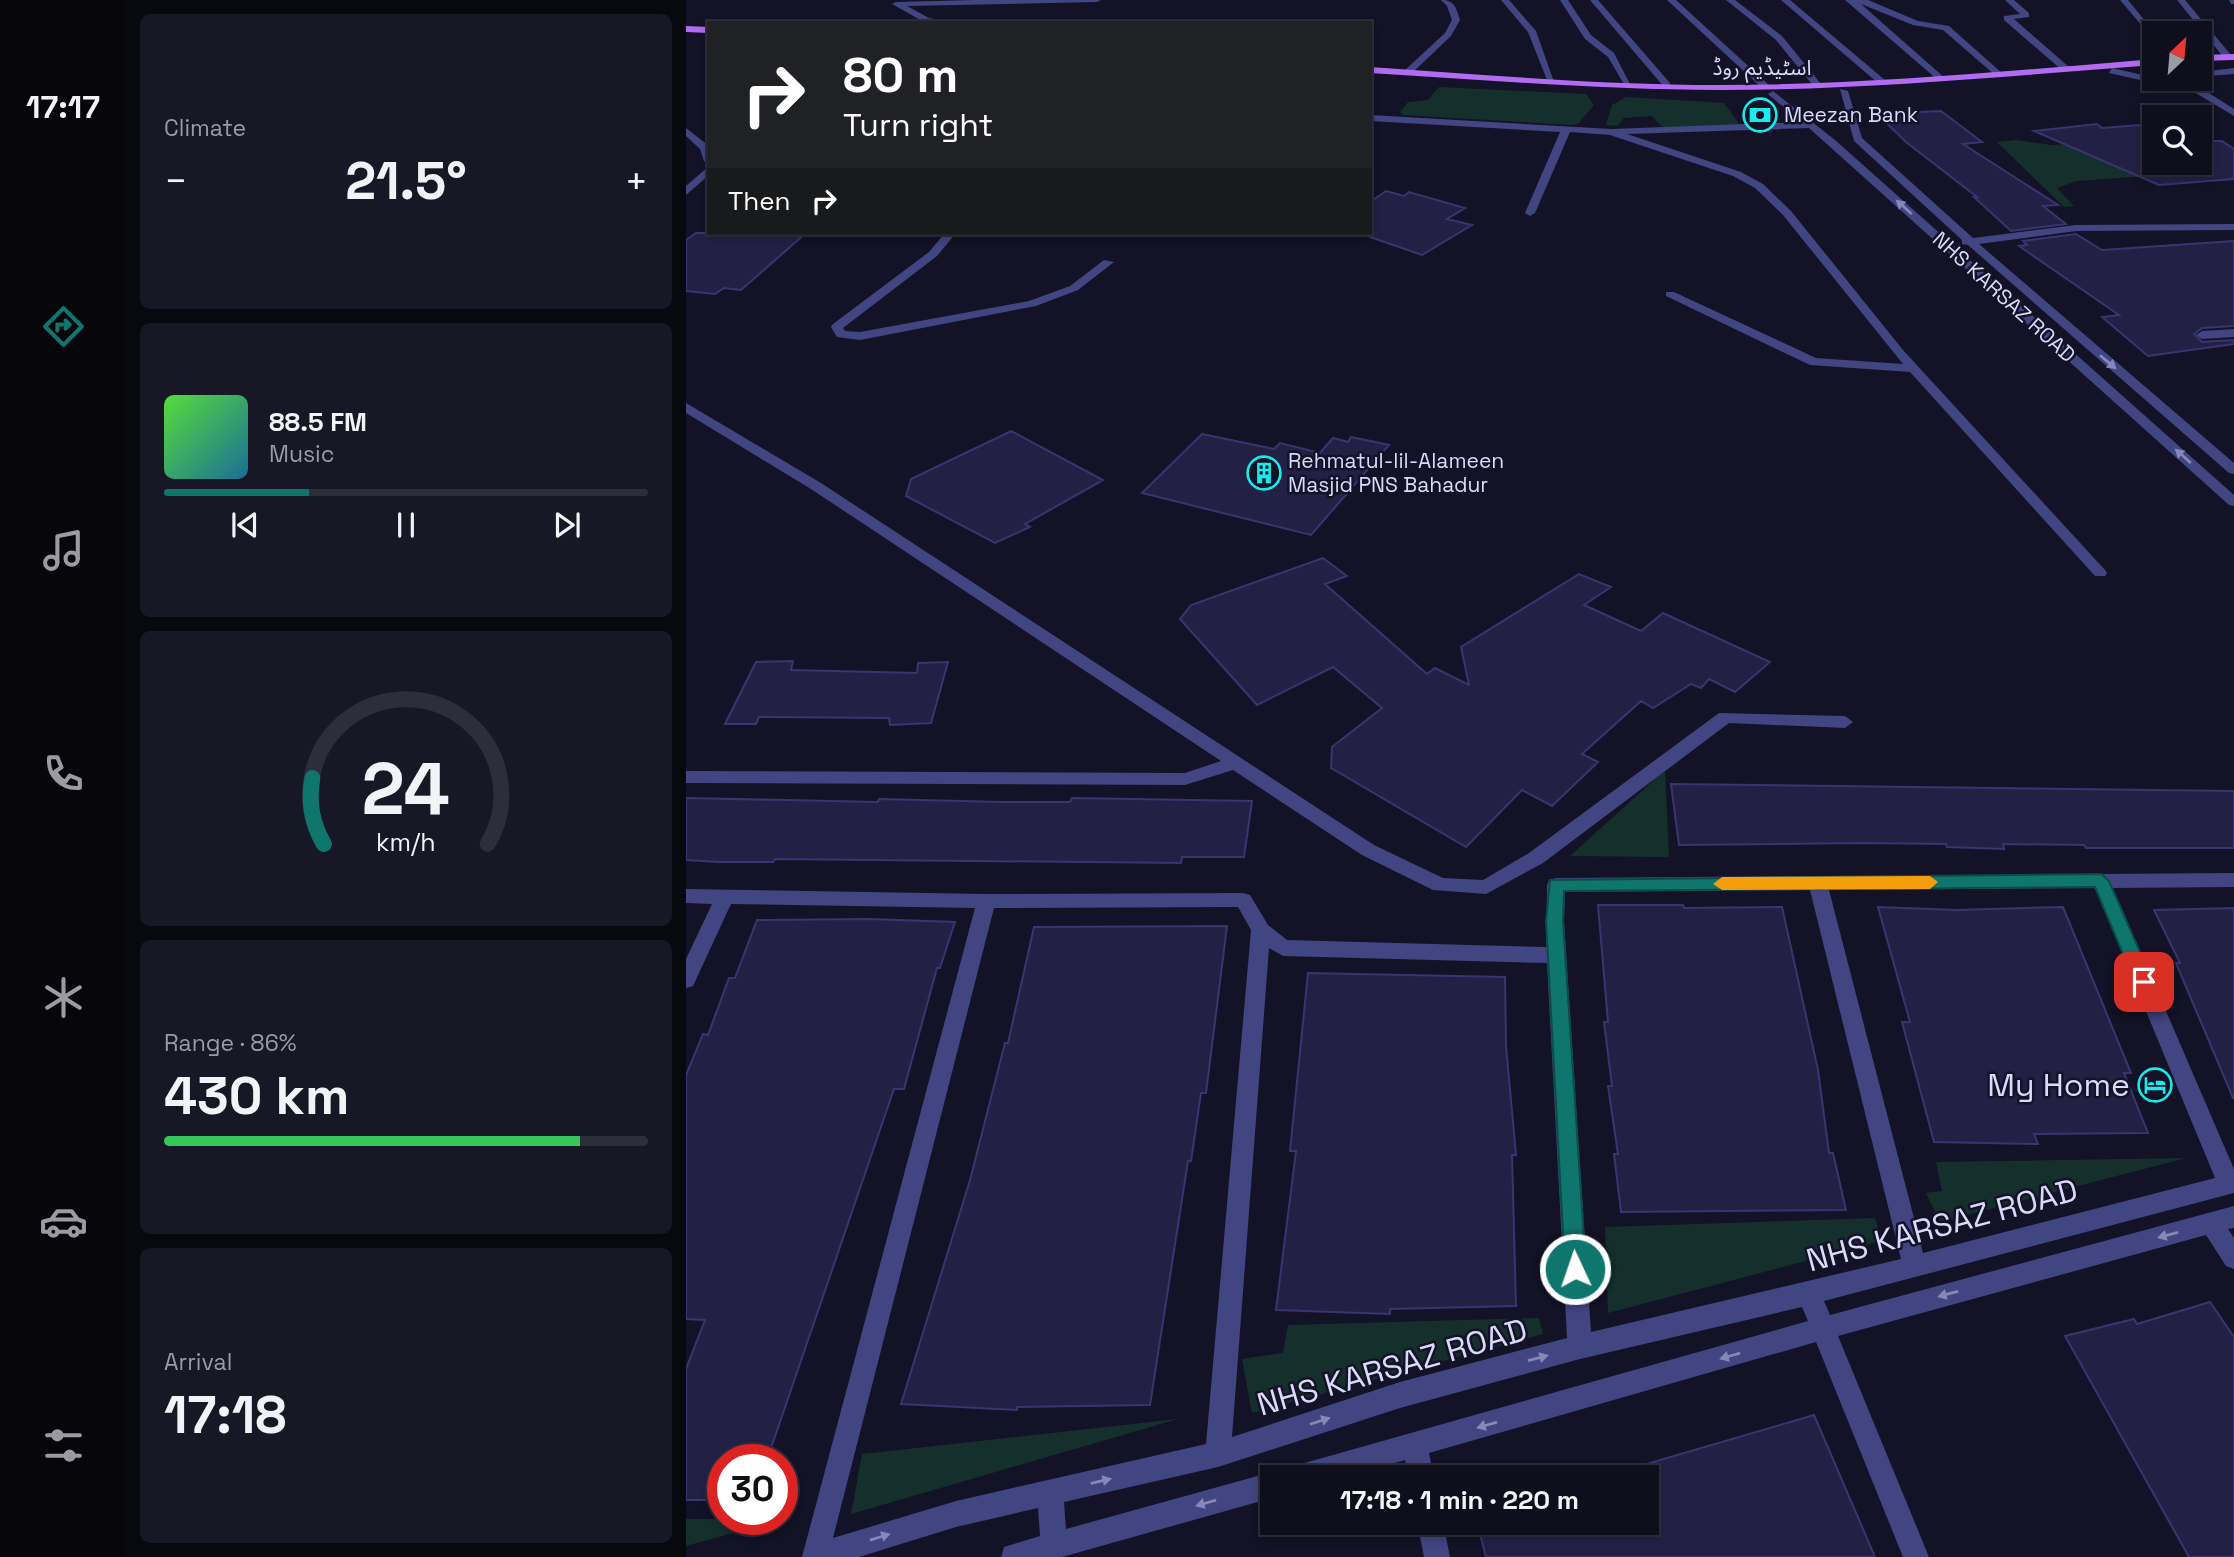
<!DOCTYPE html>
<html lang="en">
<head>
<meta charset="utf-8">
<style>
	body { margin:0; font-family:"Space Grotesk","Noto Sans Arabic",sans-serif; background:#171725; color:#f1f3f6; height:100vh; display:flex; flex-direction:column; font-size:26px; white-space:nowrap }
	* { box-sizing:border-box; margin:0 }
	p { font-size:23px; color:#9b9ca3 }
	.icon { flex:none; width:38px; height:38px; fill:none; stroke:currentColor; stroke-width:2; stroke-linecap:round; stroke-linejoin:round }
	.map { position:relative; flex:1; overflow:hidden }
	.details { display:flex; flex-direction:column; gap:14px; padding:14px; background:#08080f; width:560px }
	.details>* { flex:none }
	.banner { position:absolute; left:21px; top:21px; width:665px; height:214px; border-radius:0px; box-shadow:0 4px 10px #0003,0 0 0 2px #2e2e3b; background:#202124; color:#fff; overflow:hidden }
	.needle { width:46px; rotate:26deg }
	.controls { position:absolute; left:1456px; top:21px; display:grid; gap:14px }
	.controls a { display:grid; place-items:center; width:70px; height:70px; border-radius:0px; background:#0e0e1c; box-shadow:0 4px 10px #0003,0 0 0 2px #2e2e3b; font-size:35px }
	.speed { position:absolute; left:21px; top:1444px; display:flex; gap:14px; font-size:35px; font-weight:700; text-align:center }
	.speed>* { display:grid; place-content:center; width:91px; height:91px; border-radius:50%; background:#0e0e1c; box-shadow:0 4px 10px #0003,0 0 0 2px #2e2e3b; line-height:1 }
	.speed .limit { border:10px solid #d22; background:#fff; color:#111 }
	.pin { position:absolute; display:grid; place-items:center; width:60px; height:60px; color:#fff; margin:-30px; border-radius:14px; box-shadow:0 4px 10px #0006 }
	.me { position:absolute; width:77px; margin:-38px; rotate:357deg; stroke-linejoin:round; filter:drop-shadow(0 0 5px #0008) }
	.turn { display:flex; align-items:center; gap:24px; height:147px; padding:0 21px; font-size:32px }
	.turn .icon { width:91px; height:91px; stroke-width:2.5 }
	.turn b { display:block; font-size:49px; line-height:60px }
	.then { display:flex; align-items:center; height:66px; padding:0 21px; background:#0003; gap:14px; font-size:26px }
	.big { font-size:52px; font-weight:700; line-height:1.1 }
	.details .tile { flex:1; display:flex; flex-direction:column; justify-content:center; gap:10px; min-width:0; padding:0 24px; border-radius:10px; background:#171725 }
	.details .dial { align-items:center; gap:0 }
	.dial svg { height:182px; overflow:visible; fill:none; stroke:#2e2e3b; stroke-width:7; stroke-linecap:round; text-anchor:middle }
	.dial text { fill:#f1f3f6; stroke:none }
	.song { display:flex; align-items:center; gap:21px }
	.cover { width:84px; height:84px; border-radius:10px; background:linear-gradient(135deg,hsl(110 70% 55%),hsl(200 70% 35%)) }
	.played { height:7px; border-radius:4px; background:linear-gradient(90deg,#0f766e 30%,#2e2e3b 30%) }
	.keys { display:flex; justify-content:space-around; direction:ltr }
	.heat { display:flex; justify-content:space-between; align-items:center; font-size:38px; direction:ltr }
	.charge { height:10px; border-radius:5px; background:linear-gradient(90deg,#34c759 86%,#2e2e3b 0) }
	.trip { position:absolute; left:574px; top:1465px; width:399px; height:70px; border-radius:0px; background:#0e0e1c; box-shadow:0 4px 10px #0003,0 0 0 2px #2e2e3b; font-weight:700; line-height:70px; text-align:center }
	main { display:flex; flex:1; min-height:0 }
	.tabs { display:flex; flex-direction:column; width:126px; justify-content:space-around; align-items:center; background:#06060b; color:#9b9ca3 }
	.tabs .icon { width:49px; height:49px }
	.tabs .selected { color:#0f766e }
	.tabs b { font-size:32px; color:#f1f3f6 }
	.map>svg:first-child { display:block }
	.green { fill:#15302c }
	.building { fill:#232046; stroke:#3a3470; stroke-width:2 }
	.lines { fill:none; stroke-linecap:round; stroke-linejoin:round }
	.minor { fill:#414581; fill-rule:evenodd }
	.major { fill:#b26bf2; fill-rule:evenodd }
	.oneway { fill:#8688b8 }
	.route { fill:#0f766e; stroke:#0a4d48; stroke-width:2 }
	.slow { fill:#f59e0b }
	.labels { text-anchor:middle; stroke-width:5; stroke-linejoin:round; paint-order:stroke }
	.far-street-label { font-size:21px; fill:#dbdafc; stroke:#131226 }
	.far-poi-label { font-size:21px; fill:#dbdafc; stroke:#131226; text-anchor:start }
	.near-poi-label { font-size:32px; fill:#dbdafc; stroke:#131226; text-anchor:end }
	.near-street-label { font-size:32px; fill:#dbdafc; stroke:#131226 }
</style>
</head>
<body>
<main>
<nav class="tabs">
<b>17:17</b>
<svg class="icon selected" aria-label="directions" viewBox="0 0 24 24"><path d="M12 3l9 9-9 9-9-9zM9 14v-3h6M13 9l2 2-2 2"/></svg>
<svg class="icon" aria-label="music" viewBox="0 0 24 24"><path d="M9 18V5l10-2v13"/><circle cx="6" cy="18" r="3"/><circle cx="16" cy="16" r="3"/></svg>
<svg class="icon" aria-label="phone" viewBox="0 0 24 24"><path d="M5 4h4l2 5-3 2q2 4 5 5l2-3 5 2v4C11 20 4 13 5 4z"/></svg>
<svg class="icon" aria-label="climate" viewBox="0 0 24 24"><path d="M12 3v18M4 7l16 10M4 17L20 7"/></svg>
<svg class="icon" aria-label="car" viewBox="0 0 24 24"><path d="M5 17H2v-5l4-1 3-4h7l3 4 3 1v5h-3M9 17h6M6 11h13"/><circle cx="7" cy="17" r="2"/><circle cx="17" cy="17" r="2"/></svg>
<svg class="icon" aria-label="filters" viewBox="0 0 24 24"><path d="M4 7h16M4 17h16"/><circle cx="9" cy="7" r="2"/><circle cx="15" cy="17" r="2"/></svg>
</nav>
<section class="details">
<div class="tile"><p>Climate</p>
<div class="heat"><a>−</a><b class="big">21.5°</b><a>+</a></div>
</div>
<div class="tile">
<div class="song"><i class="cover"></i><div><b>88.5 FM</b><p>Music</p></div></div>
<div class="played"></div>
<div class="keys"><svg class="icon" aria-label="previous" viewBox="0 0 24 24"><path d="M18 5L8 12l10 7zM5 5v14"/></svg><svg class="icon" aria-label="pause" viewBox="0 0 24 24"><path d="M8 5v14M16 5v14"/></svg><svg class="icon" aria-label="next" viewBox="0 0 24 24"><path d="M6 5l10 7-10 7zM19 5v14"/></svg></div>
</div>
<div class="tile dial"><svg viewBox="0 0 100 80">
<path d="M14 69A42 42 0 1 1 86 69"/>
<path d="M14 69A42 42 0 0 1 9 40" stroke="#0f766e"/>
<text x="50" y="56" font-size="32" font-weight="700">24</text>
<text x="50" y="72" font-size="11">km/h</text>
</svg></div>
<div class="tile"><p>Range · 86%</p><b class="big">430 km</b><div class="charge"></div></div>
<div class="tile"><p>Arrival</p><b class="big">17:18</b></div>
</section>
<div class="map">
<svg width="1548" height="1557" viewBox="0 0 1548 1557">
	<rect width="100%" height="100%" fill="#131226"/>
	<path class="green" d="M 753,87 L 900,94 L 908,105 L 892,124 L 885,125 L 717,115 L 714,112 L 722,102 L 742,100 Z
		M 940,97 L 1038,103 L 1054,125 L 977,128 L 966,116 L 938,118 L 932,126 L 920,125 L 926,105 Z
		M 1330,140 L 1365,145 L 1459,140 L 1468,146 L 1468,163 L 1492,163 L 1499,168 L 1460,176 L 1391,181 L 1371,188 L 1388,206 L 1378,207 L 1311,142 Z
		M 979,770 L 983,857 L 884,856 Z
		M 1500,1158 L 1254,1222 L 1240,1193 L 1256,1191 L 1250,1162 Z
		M 1189,1218 L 1196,1241 L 922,1313 L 919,1227 Z
		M 853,1318 L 857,1334 L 566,1413 L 556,1359 L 597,1353 L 602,1325 Z
		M 492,1419 L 165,1514 L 176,1454 Z
		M 0,1519 L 97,1519 L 0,1546 Z"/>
	<path class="building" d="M 1255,111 L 1296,142 L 1277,144 L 1372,205 L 1357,206 L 1380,224 L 1325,231 L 1288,197 L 1291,197 L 1220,142 L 1191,114 Z
		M 1411,124 L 1416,128 L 1468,124 L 1468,163 L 1514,163 L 1514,141 L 1536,141 L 1548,149 L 1548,179 L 1473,185 L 1348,131 Z
		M 700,191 L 718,196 L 723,192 L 779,208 L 761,219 L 786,225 L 736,255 L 684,237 L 684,202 Z
		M 10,233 L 120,233 L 55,290 L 38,288 L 29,294 L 0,291 L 0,240 Z
		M 1390,234 L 1416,250 L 1548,241 L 1548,326 L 1516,328 L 1508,334 L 1516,342 L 1548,340 L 1548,344 L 1462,356 L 1416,317 L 1433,315 L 1333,246 L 1341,245 L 1337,241 Z
		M 325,431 L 417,480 L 339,524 L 344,527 L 309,543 L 220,496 L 225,479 Z
		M 516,434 L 588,449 L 594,443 L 634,453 L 647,438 L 662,442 L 665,437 L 703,445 L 625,535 L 456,493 Z
		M 637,558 L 661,576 L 639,584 L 741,674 L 749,668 L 783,685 L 775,647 L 893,574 L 925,587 L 898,605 L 955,631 L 977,613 L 1084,662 L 1049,692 L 1023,679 L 1015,688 L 1005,684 L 967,708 L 955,701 L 896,754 L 912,762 L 866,806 L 836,790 L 780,847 L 645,768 L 646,747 L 696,708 L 647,667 L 571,705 L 494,619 L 505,605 Z
		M 107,661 L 105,670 L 231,673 L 232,663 L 262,662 L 245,723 L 204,725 L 203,718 L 73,717 L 70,724 L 39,724 L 70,662 Z
		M 985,784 L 1548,791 L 1548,848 L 1400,848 L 1398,845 L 1317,844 L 1318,849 L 1261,847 L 1260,844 L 1177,843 L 993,845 Z
		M 0,798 L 192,802 L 193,799 L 317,802 L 384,802 L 386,798 L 566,801 L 558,857 L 496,857 L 495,863 L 89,859 L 87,862 L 32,862 L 0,860 Z
		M 912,905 L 997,905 L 998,908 L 1096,907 L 1132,1070 L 1143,1153 L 1147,1153 L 1160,1210 L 935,1212 L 928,1154 L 932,1154 L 922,1086 L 926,1086 L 918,1022 L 922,1022 Z
		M 1192,907 L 1270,910 L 1377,907 L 1445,1073 L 1438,1073 L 1462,1133 L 1348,1134 L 1352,1144 L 1248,1142 L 1216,1022 L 1224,1022 Z
		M 1548,908 L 1548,1098 L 1547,1098 L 1490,963 L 1494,963 L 1468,910 Z
		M 183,919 L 269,922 L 254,968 L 251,968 L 218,1089 L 208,1089 L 81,1460 L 37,1460 L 37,1500 L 0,1500 L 0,1369 L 19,1320 L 0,1319 L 0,1075 L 17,1034 L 22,1035 L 43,978 L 49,978 L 71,920 Z
		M 541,926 L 520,1093 L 515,1093 L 505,1161 L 502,1161 L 464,1405 L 331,1407 L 331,1410 L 215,1404 L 284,1180 L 319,1043 L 322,1043 L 348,927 Z
		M 622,973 L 819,977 L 820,1046 L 830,1155 L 826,1155 L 830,1306 L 704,1309 L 704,1314 L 590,1310 L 610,1151 L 604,1151 Z
		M 1524,1302 L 1548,1337 L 1548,1557 L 1503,1557 L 1379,1336 L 1448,1319 L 1451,1324 Z
		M 1128,1415 L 1189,1557 L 800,1557 L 791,1522 L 961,1522 L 961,1477 L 916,1477 Z"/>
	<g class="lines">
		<path class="minor" d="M 290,0 L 415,0 L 411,2 L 221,6 L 243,18 L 270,23 L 238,22 L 206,4 L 210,2 Z
			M 755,0 C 769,0 770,8 774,20 L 765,36 L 725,74 L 719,74 L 719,70 L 759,33 L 766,20 L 761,6 Z
			M 815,0 L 823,0 L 850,31 L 868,82 L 861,80 L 842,32 Z
			M 874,0 L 882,0 L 905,35 L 928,53 L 945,86 L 939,86 L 922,57 L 899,39 Z
			M 904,0 L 912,0 L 984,83 L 984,87 L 978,87 Z
			M 981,0 L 990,0 L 1083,85 L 1083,89 L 1077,89 Z
			M 1040,0 L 1049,0 L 1096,36 L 1135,84 L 1135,88 L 1129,88 L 1090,40 Z
			M 1095,0 L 1104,0 L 1199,80 L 1199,84 L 1193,84 Z
			M 1159,0 L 1182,0 L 1232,21 L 1263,26 L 1317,74 L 1310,76 L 1257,30 L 1227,25 L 1175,4 L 1260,79 L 1253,81 Z
			M 1319,0 L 1328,0 L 1343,13 L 1343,17 L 1328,19 L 1383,67 L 1383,71 L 1377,71 L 1318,20 L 1318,16 L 1334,14 Z
			M 1434,0 L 1442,0 L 1469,33 L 1468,40 Z
			M 1491,0 L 1499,0 L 1545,55 L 1545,59 L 1539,59 Z
			M 1543,0 L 1548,0 L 1548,4 L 1545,4 Z
			M 1426,68 L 1510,87 L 1517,85 L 1514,72 L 1548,68 L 1548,74 L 1522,76 L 1527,86 L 1518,90 L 1548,109 L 1548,116 L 1508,92 L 1423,73 Z
			M 1154,89 L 1162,91 L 1176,138 L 1287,238 L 1390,225 L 1548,224 L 1548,230 L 1390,231 L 1293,244 L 1548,463 L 1548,474 L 1543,473 L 1282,245 L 1276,244 L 1276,240 L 1168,141 Z
			M 1087,91 L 1149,140 L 1548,495 L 1548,506 L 1543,505 L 1123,128 L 941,134 L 1055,172 L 1077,184 L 1105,211 L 1217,350 L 1419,570 L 1421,573 L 1419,576 L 1409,576 L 1224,372 L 1124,365 L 980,296 L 980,292 L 988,292 L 1130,358 L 1217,364 L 1097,215 L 1069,188 L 1047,176 L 924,135 L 884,132 L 849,213 L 844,216 L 839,213 L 874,132 L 684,121 L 684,115 L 925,129 L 1116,122 L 1084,96 L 1082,94 Z
			M 0,128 L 23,146 L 23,164 L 18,161 L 14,149 L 0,136 Z
			M 23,166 L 23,175 L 0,195 L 0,186 Z
			M 259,233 L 270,233 L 251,256 L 157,328 L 159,331 L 174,332 L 343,301 L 384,286 L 418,260 L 428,262 L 392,290 L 350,306 L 174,340 L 151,337 L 145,327 L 147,324 L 243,252 Z
			M 1548,329 L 1548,337 L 1516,339 L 1510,335 L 1516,331 Z
			M 0,403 L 135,483 L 688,845 L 757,878 L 797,880 L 843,853 L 1033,713 L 1159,716 L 1167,722 L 1159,728 L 1043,723 L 857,863 L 800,894 L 747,890 L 676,855 L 547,770 L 499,785 L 0,783 L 0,771 L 499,773 L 535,761 L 125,489 L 0,413 Z
			M 1548,873 L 1548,887 L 1427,888 L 1548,1169 L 1548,1193 L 1138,1301 L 1144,1315 L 1548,1206 L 1548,1228 L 1542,1229 L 1548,1238 L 1548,1269 L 1540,1266 L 1520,1235 L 1152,1336 L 1243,1557 L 1217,1557 L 1130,1342 L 743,1453 L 748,1477 L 722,1477 L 719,1460 L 660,1477 L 602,1477 L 606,1468 L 615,1464 L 1122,1321 L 1116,1307 L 894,1359 L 714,1408 L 532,1467 L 378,1502 L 380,1529 L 586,1472 L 596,1477 L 586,1477 L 586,1498 L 376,1557 L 315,1557 L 318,1547 L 354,1536 L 352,1508 L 270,1527 L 173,1557 L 116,1557 L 289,908 L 45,904 L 7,986 L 0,988 L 0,959 L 26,904 L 0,903 L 0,889 L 300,894 L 557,893 L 564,895 L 582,925 L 601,940 L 860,947 L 861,885 L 863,880 L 870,878 ZM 1409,888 L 1529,1178 L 1237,1253 L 1143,890 ZM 1124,890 L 1215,1259 L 905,1332 L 878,921 L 879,892 ZM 552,907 L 565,930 L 520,1444 L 270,1501 L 147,1538 L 308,908 ZM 583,948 L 597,956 L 861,963 L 881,1338 L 714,1382 L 546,1437 Z
			M 731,1522 L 757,1522 L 764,1557 L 738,1557 Z"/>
		<path class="major" d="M 0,26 L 23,27 L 23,33 L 0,32 Z
			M 1548,54 L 1548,60 L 1514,61 L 1514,55 Z
			M 1468,59 L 1468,65 C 1323,76 1179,90 1034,90 C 917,90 801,80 684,73 L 684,67 C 801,75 917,85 1034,85 C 1179,85 1323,71 1468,59 Z"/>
	</g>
	<defs><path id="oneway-solid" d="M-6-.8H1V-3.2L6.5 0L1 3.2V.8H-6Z" transform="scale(1.75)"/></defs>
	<g class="oneway">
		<use href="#oneway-solid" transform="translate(1218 207) rotate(-138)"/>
		<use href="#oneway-solid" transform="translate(1422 362) rotate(40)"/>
		<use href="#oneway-solid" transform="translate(1497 456) rotate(-138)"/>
		<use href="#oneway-solid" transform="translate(1482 1235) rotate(165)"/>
		<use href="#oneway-solid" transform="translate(1262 1294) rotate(165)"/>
		<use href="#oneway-solid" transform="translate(1044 1356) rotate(164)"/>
		<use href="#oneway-solid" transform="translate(852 1358) rotate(-15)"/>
		<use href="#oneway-solid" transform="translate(634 1421) rotate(-18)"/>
		<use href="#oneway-solid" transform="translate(801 1425) rotate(164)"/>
		<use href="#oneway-solid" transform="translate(415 1481) rotate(-13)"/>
		<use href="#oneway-solid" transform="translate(520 1503) rotate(164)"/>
		<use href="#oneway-solid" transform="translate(194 1537) rotate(-17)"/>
	</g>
	<path class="route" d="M 1415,874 L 1423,881 L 1467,982 L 1464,987 L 1451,987 L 1409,887 L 878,891 L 877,921 L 900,1269 L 897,1276 L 889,1279 L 882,1276 L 879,1269 L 860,921 L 864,880 Z"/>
	<path class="slow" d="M 1244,876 L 1252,882 L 1244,889 L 1036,890 L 1027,884 L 1036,877 Z"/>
	<defs>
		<symbol id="bank-ring" viewBox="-11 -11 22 22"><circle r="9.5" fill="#131226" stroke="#18ebeb" stroke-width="1.5"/><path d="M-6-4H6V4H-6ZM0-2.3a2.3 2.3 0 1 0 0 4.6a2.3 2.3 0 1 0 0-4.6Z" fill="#18ebeb"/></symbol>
		<symbol id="building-ring" viewBox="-11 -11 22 22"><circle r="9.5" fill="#131226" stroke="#18ebeb" stroke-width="1.5"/><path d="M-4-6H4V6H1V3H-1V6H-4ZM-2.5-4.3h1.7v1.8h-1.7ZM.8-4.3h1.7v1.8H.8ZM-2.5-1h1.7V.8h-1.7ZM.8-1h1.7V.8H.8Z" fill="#18ebeb"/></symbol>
		<symbol id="hotel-ring" viewBox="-11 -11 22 22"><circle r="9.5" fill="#131226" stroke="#18ebeb" stroke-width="1.5"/><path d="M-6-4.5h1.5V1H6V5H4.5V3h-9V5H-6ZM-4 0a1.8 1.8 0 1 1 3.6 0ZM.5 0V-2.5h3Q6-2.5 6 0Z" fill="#18ebeb"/></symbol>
	</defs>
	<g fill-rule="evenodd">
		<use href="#bank-ring" x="1055" y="96" width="38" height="38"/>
		<use href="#building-ring" x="559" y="454" width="38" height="38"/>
		<use href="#hotel-ring" x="1450" y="1066" width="38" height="38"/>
	</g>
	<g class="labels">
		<g class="far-street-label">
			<text x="1076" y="75">اسٹیڈیم روڈ</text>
			<text transform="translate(1318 297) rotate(42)" y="7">NHS KARSAZ ROAD</text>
		</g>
		<g class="far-poi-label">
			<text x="1098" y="122">Meezan Bank</text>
			<text x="602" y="468">Rehmatul-lil-Alameen<tspan x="602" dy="24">Masjid PNS Bahadur</tspan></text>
		</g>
		<g class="near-poi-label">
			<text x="1444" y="1096">My Home</text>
		</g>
		<g class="near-street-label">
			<text transform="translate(1256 1225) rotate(-15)" y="11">NHS KARSAZ ROAD</text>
			<text transform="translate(706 1367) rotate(-16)" y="11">NHS KARSAZ ROAD</text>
		</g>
	</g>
</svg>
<div class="controls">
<a><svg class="needle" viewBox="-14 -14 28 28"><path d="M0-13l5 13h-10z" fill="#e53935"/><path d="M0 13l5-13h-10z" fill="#9b9ca3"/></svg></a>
<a><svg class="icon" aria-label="search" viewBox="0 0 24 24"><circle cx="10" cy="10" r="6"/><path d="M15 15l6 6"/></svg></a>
</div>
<div class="speed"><div class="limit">30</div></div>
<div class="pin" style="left:1458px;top:982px;background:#d93025"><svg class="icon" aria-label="arrive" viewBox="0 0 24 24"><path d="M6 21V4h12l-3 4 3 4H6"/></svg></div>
<svg class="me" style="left:889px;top:1269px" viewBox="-20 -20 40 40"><circle r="17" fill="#0f766e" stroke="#fff" stroke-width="3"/><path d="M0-11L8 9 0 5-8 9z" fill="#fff"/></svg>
<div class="trip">17:18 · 1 min · 220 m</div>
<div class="banner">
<div class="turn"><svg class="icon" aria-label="right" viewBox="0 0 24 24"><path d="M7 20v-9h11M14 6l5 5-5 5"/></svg><div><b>80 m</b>Turn right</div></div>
<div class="then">Then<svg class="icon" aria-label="right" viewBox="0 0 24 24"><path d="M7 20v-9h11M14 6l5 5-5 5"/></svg></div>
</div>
</div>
</main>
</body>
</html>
